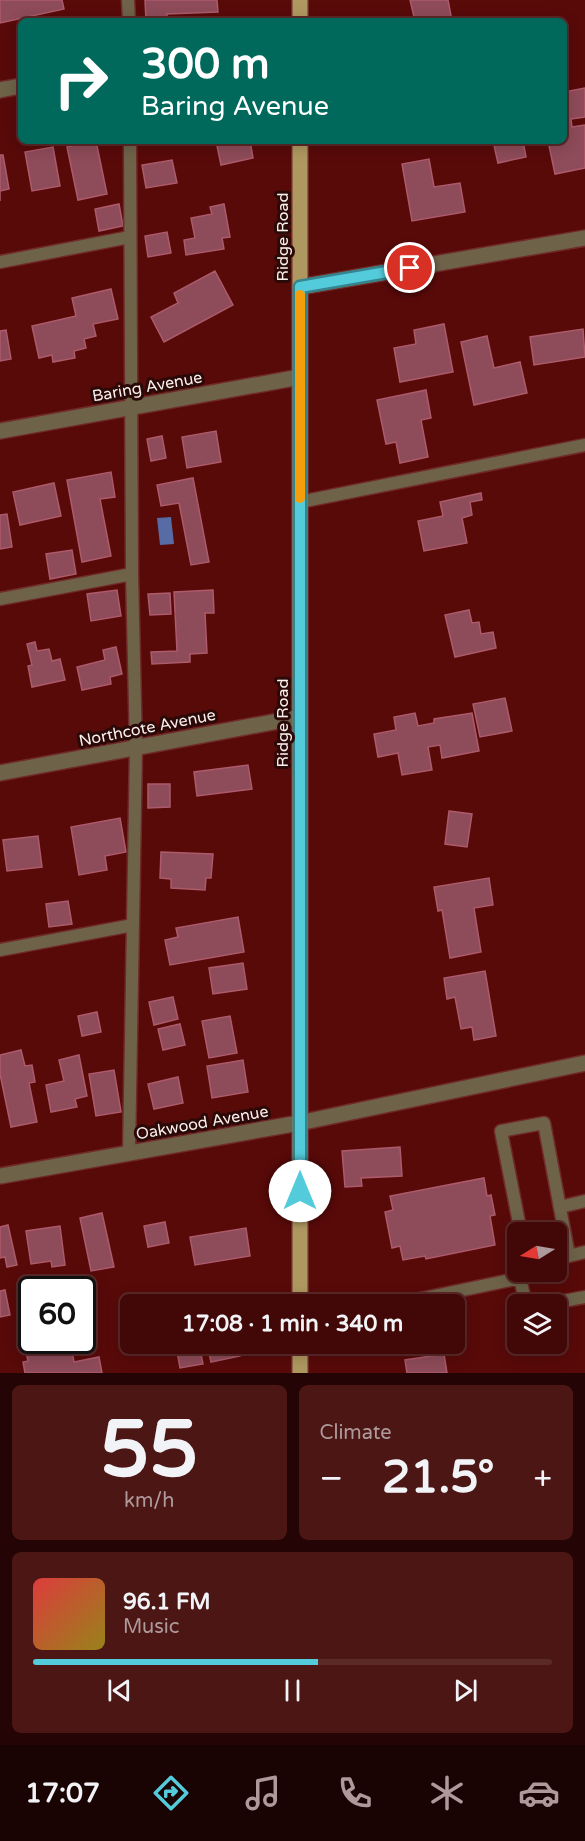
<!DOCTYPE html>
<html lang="en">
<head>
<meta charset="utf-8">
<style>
	body { margin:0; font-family:"Varela Round",sans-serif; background:#4c1615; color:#f1f3f6; height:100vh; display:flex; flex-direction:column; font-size:22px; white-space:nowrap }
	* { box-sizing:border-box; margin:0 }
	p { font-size:20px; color:#ae9a9b }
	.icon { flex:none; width:33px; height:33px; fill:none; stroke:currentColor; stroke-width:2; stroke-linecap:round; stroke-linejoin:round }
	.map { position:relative; height:1373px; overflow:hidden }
	.details { display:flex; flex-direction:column; gap:12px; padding:12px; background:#240404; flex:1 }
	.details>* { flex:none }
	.hud { position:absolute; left:18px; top:18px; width:549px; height:126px; border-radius:9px; box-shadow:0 3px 15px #0003,0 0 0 2px #5a2928; background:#00695c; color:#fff; overflow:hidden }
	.needle { width:39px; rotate:259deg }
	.controls { position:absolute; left:507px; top:1222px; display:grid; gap:12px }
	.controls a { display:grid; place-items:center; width:60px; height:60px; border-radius:9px; background:#420807; box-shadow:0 3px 15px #0003,0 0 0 2px #5a2928; font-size:30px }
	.speed { position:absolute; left:18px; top:1276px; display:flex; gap:12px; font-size:30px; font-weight:700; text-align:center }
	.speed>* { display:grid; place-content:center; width:78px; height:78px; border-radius:50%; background:#420807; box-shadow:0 3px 15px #0003,0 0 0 2px #5a2928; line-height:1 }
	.speed .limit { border:3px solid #111; border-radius:9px; background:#fff; color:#111 }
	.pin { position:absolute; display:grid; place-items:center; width:51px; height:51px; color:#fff; margin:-26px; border:3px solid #fff; border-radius:50%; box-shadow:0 2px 6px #0007 }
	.me { position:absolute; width:66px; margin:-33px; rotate:0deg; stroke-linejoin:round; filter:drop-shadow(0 0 4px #0008) }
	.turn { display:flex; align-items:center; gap:21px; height:126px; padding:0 24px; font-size:27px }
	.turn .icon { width:78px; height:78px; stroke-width:2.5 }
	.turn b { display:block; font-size:42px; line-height:51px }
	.big { font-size:45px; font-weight:700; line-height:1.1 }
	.details .widget { flex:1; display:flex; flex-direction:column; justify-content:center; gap:9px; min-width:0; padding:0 21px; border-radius:9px; background:#4c1615 }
	.details .dial { align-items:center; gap:0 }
	.dial b { font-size:78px; line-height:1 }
	.song { display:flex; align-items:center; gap:18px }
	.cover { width:72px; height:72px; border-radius:9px; background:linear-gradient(135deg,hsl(0 70% 55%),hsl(50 70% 35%)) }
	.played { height:6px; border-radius:3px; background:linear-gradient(90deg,#53cbdb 55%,#5a2928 55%) }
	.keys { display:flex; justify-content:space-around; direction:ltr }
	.heat { display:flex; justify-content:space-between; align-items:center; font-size:33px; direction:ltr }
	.details .tiles { flex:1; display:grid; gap:12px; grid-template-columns:1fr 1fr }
	.widget:last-child { grid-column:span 2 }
	.trip { position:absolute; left:120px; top:1294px; width:345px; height:60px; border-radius:9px; background:#420807; box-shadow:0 3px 15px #0003,0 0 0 2px #5a2928; font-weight:700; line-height:60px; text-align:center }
	.tabs { display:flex; height:96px; justify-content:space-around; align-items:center; background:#1a0303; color:#ae9a9b }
	.tabs .icon { width:42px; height:42px }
	.tabs .selected { color:#53cbdb }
	.tabs b { font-size:27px; color:#f1f3f6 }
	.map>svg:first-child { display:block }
	.water { fill:#576ca5 }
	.building { fill:#8e4b59; stroke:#ad5a6b; stroke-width:1.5 }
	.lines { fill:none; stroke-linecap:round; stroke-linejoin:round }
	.service-casing { stroke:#6f2a29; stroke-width:15 }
	.minor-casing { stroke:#6f2a29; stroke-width:18 }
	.primary-casing { stroke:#6f2a29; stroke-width:18 }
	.service { stroke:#6e6349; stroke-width:12 }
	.minor { stroke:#6e6349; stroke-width:15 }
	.primary { stroke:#af9860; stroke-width:15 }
	.route-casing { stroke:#36848e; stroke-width:15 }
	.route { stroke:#53cbdb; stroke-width:10 }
	.slow { stroke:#f59e0b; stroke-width:10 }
	.labels { text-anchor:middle; stroke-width:6; stroke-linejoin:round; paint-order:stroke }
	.street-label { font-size:16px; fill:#f9efed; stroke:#2a0907 }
</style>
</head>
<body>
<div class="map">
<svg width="585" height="1373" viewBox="0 0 585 1373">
	<rect width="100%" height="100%" fill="#580a09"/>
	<path class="water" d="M 171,517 L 174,544 L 160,545 L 157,518 Z"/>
	<path class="building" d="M 0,0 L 62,0 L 64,9 L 0,23 Z
		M 145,0 L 217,0 L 218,12 L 167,14 L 167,21 L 146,21 Z
		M 410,0 L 448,0 L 452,21 L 415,21 Z
		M 585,88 L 585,117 L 571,119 L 572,127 L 585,125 L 585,168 L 555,174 L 548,141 L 564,141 L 564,92 Z
		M 79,141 L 96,141 L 107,194 L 78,200 L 67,147 L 79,144 Z
		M 216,141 L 250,141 L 253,158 L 221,165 Z
		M 493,141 L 523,141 L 526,157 L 498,163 Z
		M 53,147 L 60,186 L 32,191 L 25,152 Z
		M 0,155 L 3,155 L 9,189 L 0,191 L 0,201 Z
		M 429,159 L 434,187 L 460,183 L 465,212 L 412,221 L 402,164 Z
		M 172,160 L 177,183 L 146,188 L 142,165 Z
		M 119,204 L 123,226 L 99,231 L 95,209 Z
		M 224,204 L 230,237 L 222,238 L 224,249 L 186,255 L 184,240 L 195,238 L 191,218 L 212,214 L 210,207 Z
		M 167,232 L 171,253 L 148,257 L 145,236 Z
		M 215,271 L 233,305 L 164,342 L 151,317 L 178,303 L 174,293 Z
		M 111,289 L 118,319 L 93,324 L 96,336 L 84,339 L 86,348 L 74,351 L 75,358 L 53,362 L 52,355 L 39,358 L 32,326 L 76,316 L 72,298 Z
		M 444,324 L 453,372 L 400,382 L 394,348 L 416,344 L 414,330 Z
		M 583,329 L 585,357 L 534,365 L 530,337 Z
		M 6,330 L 11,359 L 0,361 L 0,331 Z
		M 487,336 L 494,368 L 520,362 L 527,393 L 474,405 L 461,342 Z
		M 426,390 L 431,418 L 421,420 L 428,457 L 400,463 L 396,442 L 386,444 L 377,400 Z
		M 216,431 L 221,462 L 187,468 L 182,437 Z
		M 162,436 L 166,458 L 151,461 L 147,439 Z
		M 111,472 L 115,497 L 100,499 L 111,556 L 82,562 L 67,480 Z
		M 193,478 L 209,562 L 191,565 L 179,503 L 161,506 L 157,485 Z
		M 54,483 L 61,516 L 20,525 L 13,492 Z
		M 481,493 L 482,500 L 470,502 L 472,515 L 462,518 L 467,543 L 424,551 L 418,521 L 443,516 L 440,502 Z
		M 7,514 L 12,547 L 0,549 L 0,515 Z
		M 72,550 L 76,574 L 50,579 L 46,554 Z
		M 117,590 L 121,616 L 91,621 L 87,594 Z
		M 213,590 L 214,613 L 205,613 L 207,653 L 190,654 L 190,662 L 152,664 L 151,652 L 177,651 L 174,592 Z
		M 170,593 L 171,614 L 150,615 L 148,594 Z
		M 469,610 L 472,623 L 479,622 L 481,634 L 493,632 L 496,648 L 455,657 L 445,615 Z
		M 35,642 L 37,651 L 49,649 L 52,661 L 60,659 L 65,680 L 32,687 L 28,666 L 32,665 L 27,644 Z
		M 116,647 L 122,674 L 110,677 L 111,684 L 82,690 L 77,667 L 105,660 L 103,650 Z
		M 505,698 L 512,731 L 480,737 L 473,704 Z
		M 415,713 L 418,726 L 434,723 L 434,719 L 472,713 L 479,751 L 442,758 L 440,745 L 428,747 L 432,770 L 402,775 L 398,753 L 378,757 L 374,734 L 396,730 L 394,717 Z
		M 248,765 L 252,789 L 197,796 L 194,772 Z
		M 148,784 L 170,784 L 170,807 L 148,808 Z
		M 449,811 L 472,814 L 467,847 L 445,844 Z
		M 120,818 L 126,852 L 105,856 L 107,870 L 79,875 L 71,827 Z
		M 38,836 L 42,867 L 7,871 L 3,840 Z
		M 161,852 L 213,854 L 211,878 L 206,878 L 205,890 L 171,888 L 171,879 L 160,878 Z
		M 489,878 L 493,905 L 474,908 L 481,952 L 450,958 L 442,910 L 438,911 L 434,887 Z
		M 68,901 L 72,924 L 49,927 L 46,904 Z
		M 238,917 L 244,952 L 170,965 L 165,940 L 178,937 L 176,928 Z
		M 243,963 L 247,989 L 213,994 L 209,968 Z
		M 485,971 L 496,1036 L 474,1040 L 472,1027 L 461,1029 L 455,997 L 447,999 L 444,978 Z
		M 173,997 L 178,1019 L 154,1025 L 149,1002 Z
		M 97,1012 L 101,1032 L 82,1036 L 78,1016 Z
		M 230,1016 L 237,1053 L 209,1058 L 202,1021 Z
		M 180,1024 L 185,1045 L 163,1050 L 158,1029 Z
		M 21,1050 L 25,1066 L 32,1065 L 35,1082 L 29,1083 L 37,1122 L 11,1127 L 0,1074 L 0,1055 Z
		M 79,1055 L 87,1096 L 75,1099 L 77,1107 L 51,1112 L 46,1085 L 64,1081 L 59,1060 Z
		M 243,1060 L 248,1092 L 212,1098 L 207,1066 Z
		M 114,1070 L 121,1112 L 96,1116 L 89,1074 Z
		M 178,1077 L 183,1103 L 154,1109 L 148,1084 Z
		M 400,1147 L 402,1176 L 361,1178 L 362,1186 L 345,1187 L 342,1151 Z
		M 484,1178 L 487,1196 L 491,1195 L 495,1215 L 490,1216 L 495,1245 L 426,1259 L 425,1256 L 403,1260 L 400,1246 L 392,1248 L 385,1212 L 393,1210 L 390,1196 Z
		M 102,1213 L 114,1267 L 91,1271 L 80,1218 Z
		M 165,1222 L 169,1243 L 148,1247 L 144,1226 Z
		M 8,1225 L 17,1265 L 7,1267 L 5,1257 L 0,1258 L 0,1227 Z
		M 60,1226 L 65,1265 L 52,1267 L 51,1261 L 31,1264 L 26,1231 Z
		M 246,1228 L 250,1256 L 195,1265 L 190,1237 Z
		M 5,1290 L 10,1315 L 0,1317 L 0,1291 Z
		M 32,1335 L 32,1341 L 70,1341 L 74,1362 L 99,1357 L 102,1373 L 25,1373 L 23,1362 L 28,1361 L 23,1337 Z
		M 199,1344 L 203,1364 L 180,1368 L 176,1346 Z
		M 207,1344 L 238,1344 L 240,1356 L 211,1362 Z
		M 444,1354 L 447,1373 L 407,1373 L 405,1360 Z"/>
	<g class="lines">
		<defs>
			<path id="service" d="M 128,0 L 129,21
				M 0,262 L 130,237
				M 300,502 L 585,445
				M 0,599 L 132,574
				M 0,950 L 133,925
				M 129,1153 L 136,748 L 132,574 L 130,141
				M 560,1207 L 585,1201
				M 521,1233 L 501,1131 L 544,1123 L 569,1256
				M 556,1259 L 585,1252
				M 523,1272 L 520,1278 L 526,1305
				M 391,1305 L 520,1278
				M 542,1305 L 585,1297"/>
			<path id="minor" d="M 0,90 L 21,86
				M 300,287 L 585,238
				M 0,431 L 300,377
				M 0,773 L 300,717
				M 0,1176 L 299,1123 L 585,1063"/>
			<path id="primary" d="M 300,21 L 300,0
				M 300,141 L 300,1305
				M 300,1344 L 300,1373"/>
		</defs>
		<use href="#service" class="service-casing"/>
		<use href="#minor" class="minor-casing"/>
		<use href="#primary" class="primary-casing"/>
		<use href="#service" class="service"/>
		<use href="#minor" class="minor"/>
		<use href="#primary" class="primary"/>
	</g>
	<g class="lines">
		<defs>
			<path id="route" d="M 300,1191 L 300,287 L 410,268"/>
		</defs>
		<use href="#route" class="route-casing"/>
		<use href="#route" class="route"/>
		<path class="slow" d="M 300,498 L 300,295"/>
	</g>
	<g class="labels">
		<g class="street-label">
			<text transform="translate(282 237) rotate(-90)" y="6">Ridge Road</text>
			<text transform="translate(147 386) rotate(-10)" y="6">Baring Avenue</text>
			<text transform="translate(282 723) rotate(-90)" y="6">Ridge Road</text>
			<text transform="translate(147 727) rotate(-11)" y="6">Northcote Avenue</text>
			<text transform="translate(202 1122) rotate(-10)" y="6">Oakwood Avenue</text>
		</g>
	</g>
</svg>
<div class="controls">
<a><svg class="needle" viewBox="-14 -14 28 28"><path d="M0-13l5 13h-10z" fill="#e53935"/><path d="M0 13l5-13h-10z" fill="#ae9a9b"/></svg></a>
<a><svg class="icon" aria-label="layers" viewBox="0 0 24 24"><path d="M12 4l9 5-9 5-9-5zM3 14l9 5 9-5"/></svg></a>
</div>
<div class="speed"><div class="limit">60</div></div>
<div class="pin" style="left:410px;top:268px;background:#d93025"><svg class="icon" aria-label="arrive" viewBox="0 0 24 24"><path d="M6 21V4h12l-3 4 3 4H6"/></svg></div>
<svg class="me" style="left:300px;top:1191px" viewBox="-20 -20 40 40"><circle r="19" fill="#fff"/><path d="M0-13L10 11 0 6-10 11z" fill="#53cbdb"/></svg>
<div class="trip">17:08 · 1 min · 340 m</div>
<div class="hud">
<div class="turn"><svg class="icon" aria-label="right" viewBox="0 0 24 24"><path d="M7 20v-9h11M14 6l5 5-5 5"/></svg><div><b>300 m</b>Baring Avenue</div></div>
</div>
</div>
<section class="details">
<div class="tiles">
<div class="widget dial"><b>55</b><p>km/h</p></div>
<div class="widget"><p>Climate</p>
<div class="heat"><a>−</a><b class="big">21.5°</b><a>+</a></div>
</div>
<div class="widget">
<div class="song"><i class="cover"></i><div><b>96.1 FM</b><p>Music</p></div></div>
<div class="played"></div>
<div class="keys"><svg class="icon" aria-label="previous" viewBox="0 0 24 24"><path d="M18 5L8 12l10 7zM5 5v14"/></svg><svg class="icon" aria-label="pause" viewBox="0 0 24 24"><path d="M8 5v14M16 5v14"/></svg><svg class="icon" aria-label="next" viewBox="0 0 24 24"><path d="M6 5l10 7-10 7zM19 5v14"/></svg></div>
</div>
</div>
</section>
<nav class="tabs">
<b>17:07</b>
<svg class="icon selected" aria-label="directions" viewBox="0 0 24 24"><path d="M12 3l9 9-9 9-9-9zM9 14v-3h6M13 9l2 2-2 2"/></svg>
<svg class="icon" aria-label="music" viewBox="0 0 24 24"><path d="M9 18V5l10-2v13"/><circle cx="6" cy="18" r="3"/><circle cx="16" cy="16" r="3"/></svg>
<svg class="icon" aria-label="phone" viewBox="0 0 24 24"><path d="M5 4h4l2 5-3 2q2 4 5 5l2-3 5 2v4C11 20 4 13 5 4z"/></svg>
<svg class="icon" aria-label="climate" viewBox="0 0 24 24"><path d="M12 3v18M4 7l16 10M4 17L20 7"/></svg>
<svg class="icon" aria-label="car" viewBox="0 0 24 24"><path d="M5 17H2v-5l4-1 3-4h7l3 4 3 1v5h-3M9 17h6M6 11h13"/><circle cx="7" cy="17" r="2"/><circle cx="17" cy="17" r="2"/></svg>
</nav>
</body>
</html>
